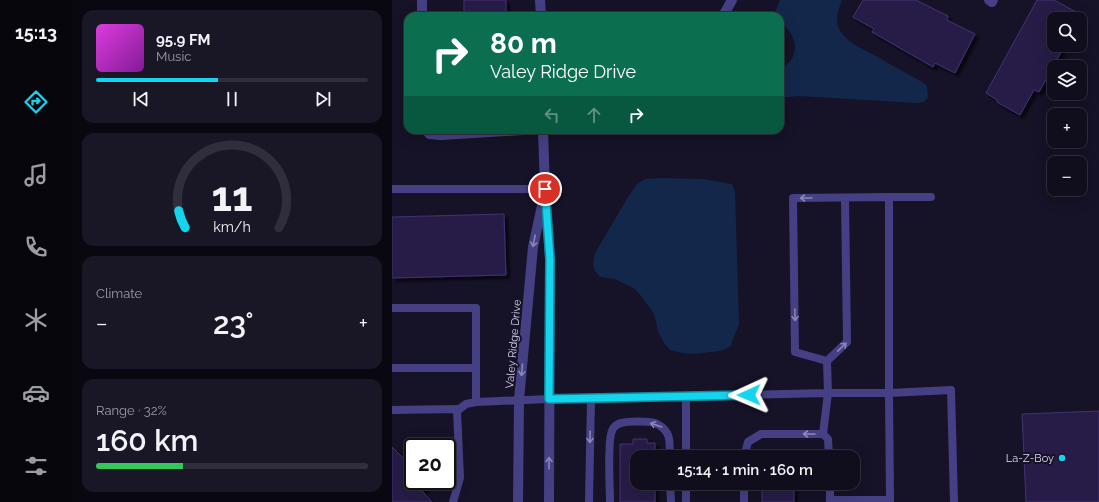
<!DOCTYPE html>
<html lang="en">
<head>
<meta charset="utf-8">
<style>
	body { margin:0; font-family:Raleway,sans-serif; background:#191726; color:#f1f3f6; height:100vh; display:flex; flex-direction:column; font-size:15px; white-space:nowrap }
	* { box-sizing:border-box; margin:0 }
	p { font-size:13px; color:#9c9ca4 }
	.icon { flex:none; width:22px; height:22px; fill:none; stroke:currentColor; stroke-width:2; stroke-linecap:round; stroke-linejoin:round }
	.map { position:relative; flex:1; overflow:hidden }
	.drawer { display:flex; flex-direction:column; gap:10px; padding:10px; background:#090810; width:320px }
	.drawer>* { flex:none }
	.hud { position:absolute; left:12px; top:12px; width:380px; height:122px; border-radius:12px; box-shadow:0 4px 16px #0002,0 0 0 1px #302e3b; background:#0b6e4f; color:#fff; overflow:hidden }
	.tools { position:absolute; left:655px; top:12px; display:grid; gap:8px }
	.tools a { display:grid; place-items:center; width:40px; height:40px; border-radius:8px; background:#100e1d; box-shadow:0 4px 16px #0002,0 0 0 1px #302e3b; font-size:20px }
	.speed { position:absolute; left:12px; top:438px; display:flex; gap:8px; font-size:20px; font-weight:700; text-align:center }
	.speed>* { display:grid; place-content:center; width:52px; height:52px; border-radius:50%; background:#100e1d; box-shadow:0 4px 16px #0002,0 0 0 1px #302e3b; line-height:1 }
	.speed .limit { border:2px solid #111; border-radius:6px; background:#fff; color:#111 }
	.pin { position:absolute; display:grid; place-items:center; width:34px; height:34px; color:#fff; margin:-17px; border:2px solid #fff; border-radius:50%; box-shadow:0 1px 4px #0007 }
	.me { position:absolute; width:44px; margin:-22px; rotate:269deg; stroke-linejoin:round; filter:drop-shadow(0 0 3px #0008) }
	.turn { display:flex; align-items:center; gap:14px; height:84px; padding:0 20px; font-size:18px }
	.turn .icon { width:52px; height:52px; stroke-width:2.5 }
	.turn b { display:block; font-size:28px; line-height:34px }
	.lanes { display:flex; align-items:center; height:38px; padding:0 20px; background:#0003; justify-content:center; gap:20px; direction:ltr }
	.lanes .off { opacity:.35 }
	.big { font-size:30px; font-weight:600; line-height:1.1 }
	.drawer .widget { flex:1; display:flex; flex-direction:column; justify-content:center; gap:6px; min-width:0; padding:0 14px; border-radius:12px; background:#191726 }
	.drawer .dial { align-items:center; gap:0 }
	.dial svg { height:104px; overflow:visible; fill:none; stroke:#302e3b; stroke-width:7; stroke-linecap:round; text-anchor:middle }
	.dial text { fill:#f1f3f6; stroke:none }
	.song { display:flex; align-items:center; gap:12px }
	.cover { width:48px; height:48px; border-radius:6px; background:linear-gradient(135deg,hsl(300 70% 55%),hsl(290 70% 35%)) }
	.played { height:4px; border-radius:2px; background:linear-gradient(90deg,#15d5ee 45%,#302e3b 45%) }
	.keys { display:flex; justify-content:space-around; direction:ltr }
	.heat { display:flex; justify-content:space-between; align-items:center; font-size:22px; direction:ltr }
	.charge { height:6px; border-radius:3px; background:linear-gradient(90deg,#34c759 32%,#302e3b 0) }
	.trip { position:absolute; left:238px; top:450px; width:230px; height:40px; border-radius:12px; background:#100e1d; box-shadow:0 4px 16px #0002,0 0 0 1px #302e3b; font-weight:600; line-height:40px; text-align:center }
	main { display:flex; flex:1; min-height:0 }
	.tabs { display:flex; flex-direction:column; width:72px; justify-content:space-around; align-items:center; background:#06060c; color:#9c9ca4 }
	.tabs .icon { width:28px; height:28px }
	.tabs .selected { color:#15d5ee }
	.tabs b { font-size:18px; color:#f1f3f6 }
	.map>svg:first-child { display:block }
	.water { fill:#13274a }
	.building { fill:#281f47; stroke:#403371; filter:url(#shadow) }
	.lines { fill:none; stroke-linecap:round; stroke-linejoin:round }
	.service { stroke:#444083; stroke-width:8 }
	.minor { stroke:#444083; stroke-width:10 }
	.oneway { stroke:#8a86b9 }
	.route-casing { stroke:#0e8a9b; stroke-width:10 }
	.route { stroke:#15d5ee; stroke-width:7 }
	.poi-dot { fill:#15d5ee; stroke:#161227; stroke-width:1.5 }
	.labels { text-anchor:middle; stroke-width:4; stroke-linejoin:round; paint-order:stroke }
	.street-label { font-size:11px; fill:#dfdbfc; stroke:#161227 }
	.poi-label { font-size:11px; fill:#dfdbfc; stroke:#161227; text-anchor:end }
</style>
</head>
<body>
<main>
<nav class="tabs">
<b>15:13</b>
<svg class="icon selected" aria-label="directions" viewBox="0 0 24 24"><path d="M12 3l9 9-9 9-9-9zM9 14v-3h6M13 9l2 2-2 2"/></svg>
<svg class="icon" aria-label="music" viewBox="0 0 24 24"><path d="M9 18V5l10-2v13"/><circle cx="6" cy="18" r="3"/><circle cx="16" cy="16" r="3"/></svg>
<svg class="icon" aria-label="phone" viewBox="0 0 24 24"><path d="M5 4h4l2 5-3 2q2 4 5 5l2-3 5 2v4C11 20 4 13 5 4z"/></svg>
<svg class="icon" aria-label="climate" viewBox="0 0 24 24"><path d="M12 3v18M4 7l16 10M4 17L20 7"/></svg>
<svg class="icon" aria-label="car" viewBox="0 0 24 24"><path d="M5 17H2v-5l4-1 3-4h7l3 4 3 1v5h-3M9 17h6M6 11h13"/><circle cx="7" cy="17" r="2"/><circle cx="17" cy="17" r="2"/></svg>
<svg class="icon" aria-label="filters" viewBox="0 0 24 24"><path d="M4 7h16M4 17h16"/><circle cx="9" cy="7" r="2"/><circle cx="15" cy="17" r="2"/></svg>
</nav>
<section class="drawer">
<div class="widget">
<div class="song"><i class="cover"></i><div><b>95.9 FM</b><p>Music</p></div></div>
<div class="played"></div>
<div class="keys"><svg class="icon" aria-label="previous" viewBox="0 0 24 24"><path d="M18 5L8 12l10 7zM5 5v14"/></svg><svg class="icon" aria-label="pause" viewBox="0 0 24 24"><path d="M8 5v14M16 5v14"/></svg><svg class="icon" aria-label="next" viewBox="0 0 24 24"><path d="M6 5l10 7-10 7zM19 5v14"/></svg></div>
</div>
<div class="widget dial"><svg viewBox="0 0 100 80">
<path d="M14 69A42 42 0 1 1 86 69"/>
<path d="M14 69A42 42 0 0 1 9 56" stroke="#15d5ee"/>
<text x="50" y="56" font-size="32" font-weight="700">11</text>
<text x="50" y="72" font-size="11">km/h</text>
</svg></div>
<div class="widget"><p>Climate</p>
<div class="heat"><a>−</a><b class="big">23°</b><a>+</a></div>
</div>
<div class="widget"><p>Range · 32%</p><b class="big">160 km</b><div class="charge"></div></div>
</section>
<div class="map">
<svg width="707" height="502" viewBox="0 0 707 502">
	<defs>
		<filter id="shadow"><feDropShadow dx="3.5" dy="3.5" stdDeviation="1" flood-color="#0009"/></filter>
	</defs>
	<rect width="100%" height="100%" fill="#161227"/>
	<path class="water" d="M 388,0 L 450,0 C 446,10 442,22 449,32 C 456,43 471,49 482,55 C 498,64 514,73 530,82 L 535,86 L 536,97 L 532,102 L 524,103 L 407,96 L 388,98 L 388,69 C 402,63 407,47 399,34 C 397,29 392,26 388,22 L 388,16 L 384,16 L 383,12 Z
		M 269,178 L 311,179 L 340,184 L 343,191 L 347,324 L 338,347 L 328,351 L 303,354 L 290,353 L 278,350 L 272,343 L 266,331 L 262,314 L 250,297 L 243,289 L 223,279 L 208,277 L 203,271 L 201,264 L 203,253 L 236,197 L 245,184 L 253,179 Z"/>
	<path class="building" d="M 72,0 L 114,0 L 114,16 L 72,16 Z
		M 471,0 L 524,0 L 556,16 L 555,20 L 583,34 L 563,73 L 543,63 L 541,67 L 480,32 L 482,29 L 461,17 Z
		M 645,0 L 662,0 L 686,13 L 682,19 L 662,19 L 662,45 L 673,45 L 647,92 L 642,90 L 628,115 L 605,102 L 605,100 L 594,93 Z
		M 112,214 L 114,275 L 0,278 L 0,217 Z
		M 707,411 L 707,502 L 634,502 L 630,414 Z
		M 241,439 L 255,439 L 255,443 L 263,443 L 263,457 L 245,457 L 245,483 L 263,483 L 263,502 L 228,502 L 228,444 L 241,444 Z
		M 0,447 L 15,462 L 21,462 L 21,481 L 41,481 L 30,491 L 40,502 L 0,502 Z
		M 370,483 L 390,483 L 390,485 L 402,485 L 402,502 L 370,502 Z"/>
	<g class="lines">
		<path class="service" d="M 33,130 L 37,135 L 49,136 L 147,130
			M 0,189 L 153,189
			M 497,197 L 539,197
			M 453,198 L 455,342 L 435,361 L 403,352 L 401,198 L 497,197 L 497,393 L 559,390 L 562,502
			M 0,308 L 84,308 L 84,368
			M 435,361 L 436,393 L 497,393 L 498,500
			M 0,368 L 84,368 L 84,402
			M 294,396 L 294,457
			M 0,410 L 66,409
			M 352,457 L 356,442 L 369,434 L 431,434 L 436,439 L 437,457
			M 278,483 L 279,502
			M 294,483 L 294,502
			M 438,483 L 438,502
			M 438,500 L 498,500 L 498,502
			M 61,502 L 68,478 L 65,411 L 74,404 L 84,402 L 157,399 L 436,393 L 431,434
			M 197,502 L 199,398
			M 218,502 C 218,488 215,441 220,431 C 221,427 225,424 229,423 C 236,421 256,421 263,423 C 268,425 272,428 275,433 C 279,439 277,449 278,457
			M 352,502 L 352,483"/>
		<path class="minor" d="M 30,0 L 30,16
			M 148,0 L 149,16
			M 597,0 L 600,2 L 601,0
			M 331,16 L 340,0
			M 151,130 L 153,189 L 158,259 L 157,502
			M 126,502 L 127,400 L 141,247 L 151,201"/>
	</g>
	<defs><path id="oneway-shaft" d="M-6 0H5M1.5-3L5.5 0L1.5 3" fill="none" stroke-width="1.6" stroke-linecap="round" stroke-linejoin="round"/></defs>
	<g class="oneway">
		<use href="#oneway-shaft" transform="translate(414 198) rotate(180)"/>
		<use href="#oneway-shaft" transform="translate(142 241) rotate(101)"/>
		<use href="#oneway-shaft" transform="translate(403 315) rotate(89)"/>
		<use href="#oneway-shaft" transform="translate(450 347) rotate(-44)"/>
		<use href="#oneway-shaft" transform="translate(130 370) rotate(95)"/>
		<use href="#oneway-shaft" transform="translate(264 425) rotate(-161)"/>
		<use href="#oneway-shaft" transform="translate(417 434) rotate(180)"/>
		<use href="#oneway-shaft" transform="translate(198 437) rotate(91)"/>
		<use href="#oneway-shaft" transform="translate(157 463) rotate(-90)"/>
	</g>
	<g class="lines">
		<defs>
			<path id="route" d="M 153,189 L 158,259 L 157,399 L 357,395"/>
		</defs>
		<use href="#route" class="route-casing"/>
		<use href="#route" class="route"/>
	</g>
	<circle class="poi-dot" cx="670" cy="458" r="4"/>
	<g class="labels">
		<g class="street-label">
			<text transform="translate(121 344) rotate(-85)" y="4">Valey Ridge Drive</text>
		</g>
		<g class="poi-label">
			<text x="662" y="462">La-Z-Boy</text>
		</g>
	</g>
</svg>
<div class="tools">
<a><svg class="icon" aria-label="search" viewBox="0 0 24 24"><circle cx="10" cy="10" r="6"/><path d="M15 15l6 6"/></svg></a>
<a><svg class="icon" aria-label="layers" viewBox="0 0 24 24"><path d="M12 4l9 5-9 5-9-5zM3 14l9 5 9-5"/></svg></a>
<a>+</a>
<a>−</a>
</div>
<div class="speed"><div class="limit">20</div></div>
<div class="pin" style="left:153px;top:189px;background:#d93025"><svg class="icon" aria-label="arrive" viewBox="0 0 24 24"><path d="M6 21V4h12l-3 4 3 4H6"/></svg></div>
<svg class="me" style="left:357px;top:395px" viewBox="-20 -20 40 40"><path d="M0-17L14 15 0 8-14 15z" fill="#15d5ee" stroke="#fff" stroke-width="4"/></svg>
<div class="trip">15:14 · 1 min · 160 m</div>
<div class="hud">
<div class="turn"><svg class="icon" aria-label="right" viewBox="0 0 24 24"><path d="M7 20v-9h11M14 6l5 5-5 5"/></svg><div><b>80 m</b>Valey Ridge Drive</div></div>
<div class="lanes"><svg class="icon off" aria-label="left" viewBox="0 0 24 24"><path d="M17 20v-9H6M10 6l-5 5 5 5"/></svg><svg class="icon off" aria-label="ahead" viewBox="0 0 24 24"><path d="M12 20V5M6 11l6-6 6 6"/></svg><svg class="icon" aria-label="right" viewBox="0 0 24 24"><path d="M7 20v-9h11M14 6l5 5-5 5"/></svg></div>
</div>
</div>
</main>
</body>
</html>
